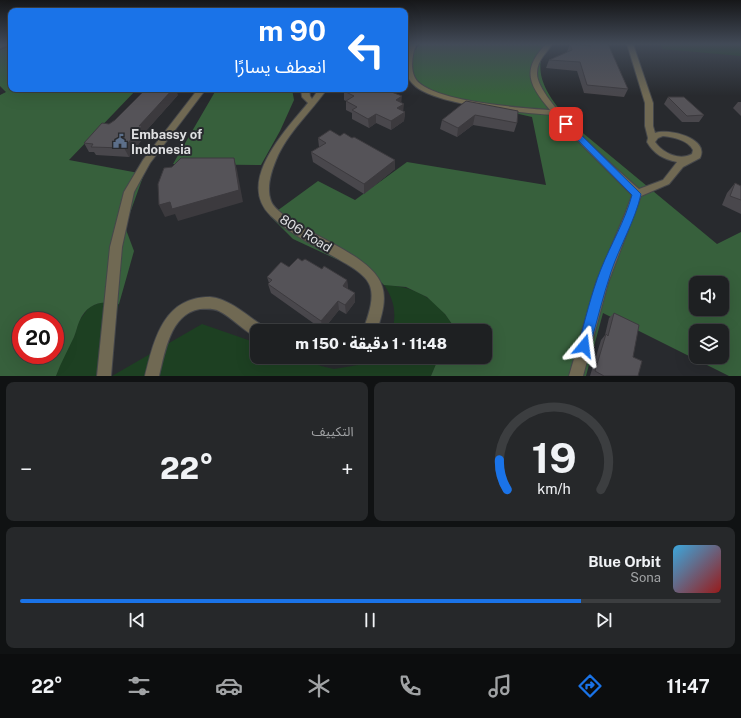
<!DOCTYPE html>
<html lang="ar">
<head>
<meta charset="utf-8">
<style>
	body { margin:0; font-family:"Public Sans","Noto Sans Arabic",sans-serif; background:#26282a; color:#f1f3f6; direction:rtl; height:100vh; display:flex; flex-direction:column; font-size:15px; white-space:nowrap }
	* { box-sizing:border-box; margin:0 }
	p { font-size:13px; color:#a1a3a5 }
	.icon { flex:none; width:22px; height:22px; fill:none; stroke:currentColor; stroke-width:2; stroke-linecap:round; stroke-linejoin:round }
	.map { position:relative; height:376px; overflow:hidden; direction:ltr }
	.details { display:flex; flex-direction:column; gap:6px; padding:6px; background:#101213; flex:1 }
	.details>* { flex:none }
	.banner { position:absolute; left:8px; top:8px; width:400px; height:84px; border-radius:8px; box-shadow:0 4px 16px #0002,0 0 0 1px #3c3e40; direction:rtl; background:#1a73e8; color:#fff; overflow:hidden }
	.controls { position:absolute; left:689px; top:276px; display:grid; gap:8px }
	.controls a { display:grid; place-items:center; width:40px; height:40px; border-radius:8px; background:#1e2022; box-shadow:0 4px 16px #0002,0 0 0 1px #3c3e40; font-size:20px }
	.speed { position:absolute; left:12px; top:312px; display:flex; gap:8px; font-size:20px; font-weight:700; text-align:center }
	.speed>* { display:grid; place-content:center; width:52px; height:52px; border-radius:50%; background:#1e2022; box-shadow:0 4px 16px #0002,0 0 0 1px #3c3e40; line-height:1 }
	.speed .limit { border:6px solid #d22; background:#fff; color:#111 }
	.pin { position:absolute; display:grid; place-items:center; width:34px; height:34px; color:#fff; margin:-17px; border-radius:8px; box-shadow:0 2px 6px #0006 }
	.me { position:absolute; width:44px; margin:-22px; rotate:16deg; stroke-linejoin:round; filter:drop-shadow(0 0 3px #0008) }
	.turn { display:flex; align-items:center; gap:14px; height:84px; padding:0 16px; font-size:18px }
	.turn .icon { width:52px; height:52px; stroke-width:2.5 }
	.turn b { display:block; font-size:28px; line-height:34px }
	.big { font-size:30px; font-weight:800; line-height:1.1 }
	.details .card { flex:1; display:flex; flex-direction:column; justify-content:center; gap:6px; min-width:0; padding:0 14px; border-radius:8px; background:#26282a }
	.details .dial { align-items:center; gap:0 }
	.dial svg { height:104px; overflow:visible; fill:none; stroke:#3c3e40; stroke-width:7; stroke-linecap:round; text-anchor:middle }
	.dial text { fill:#f1f3f6; stroke:none }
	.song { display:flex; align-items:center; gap:12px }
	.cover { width:48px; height:48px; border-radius:6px; background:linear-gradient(135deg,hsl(200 70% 55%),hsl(0 70% 35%)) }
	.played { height:4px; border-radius:2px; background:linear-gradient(90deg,#1a73e8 80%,#3c3e40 80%) }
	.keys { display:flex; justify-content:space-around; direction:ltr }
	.heat { display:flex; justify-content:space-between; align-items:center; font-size:22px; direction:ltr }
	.details .tiles { flex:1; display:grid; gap:6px; grid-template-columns:1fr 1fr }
	.card:last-child { grid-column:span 2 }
	.trip { position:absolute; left:250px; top:324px; width:242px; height:40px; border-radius:8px; background:#1e2022; box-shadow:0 4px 16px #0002,0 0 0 1px #3c3e40; font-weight:800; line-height:40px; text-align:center; direction:rtl }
	.dock { display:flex; height:64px; justify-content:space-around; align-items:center; background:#0c0d0e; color:#a1a3a5 }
	.dock .icon { width:28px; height:28px }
	.dock .active { color:#1a73e8 }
	.dock b { font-size:18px; color:#f1f3f6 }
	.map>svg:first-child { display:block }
	.green { fill:#1d4022 }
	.forest { fill:#37603c; fill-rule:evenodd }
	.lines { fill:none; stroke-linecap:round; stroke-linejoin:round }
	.minor-casing { stroke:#45474b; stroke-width:2 }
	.minor { fill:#706953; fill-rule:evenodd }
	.wall { fill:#49474c }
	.shaded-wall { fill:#3c3a3e }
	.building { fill:#555358; stroke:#3c3a3e }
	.route { fill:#1a73e8; stroke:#114b97 }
	.labels { text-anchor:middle; stroke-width:4; stroke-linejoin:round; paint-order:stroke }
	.poi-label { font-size:13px; font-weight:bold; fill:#dedfe1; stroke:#282a2e; text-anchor:start }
	.street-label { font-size:13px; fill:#dedfe1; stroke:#282a2e }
</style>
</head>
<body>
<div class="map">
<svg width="741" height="376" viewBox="0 0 741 376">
	<rect width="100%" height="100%" fill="#282a2e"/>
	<path class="green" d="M 660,44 L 741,44 L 741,56 L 663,49 Z
		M 384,285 C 414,286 436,298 452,324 L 449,331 L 392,331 C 397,314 394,299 384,285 Z
		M 105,301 L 119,304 L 100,376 L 56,376 L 63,357 L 74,337 L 79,321 L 89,307 Z
		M 202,324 L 257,343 L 257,357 L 297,357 L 321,366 L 334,369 L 358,365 L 373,357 L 439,357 L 431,376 L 112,376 Z"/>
	<path class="forest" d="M 420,44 L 551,44 C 548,48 544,52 542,56 C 534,82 557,107 572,124 L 717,244 L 741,232 L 741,376 L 729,376 L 603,313 L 586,376 L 431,376 L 439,357 L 485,357 L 485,331 L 449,331 L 452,324 L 445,314 L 427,297 L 406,287 L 384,285 L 377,278 L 293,239 L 270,216 L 318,181 L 355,200 L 407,162 L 546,185 L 532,117 L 449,98 C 434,93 421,86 411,74 L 411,55 ZM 696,283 L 722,283 L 722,309 L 696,309 ZM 696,331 L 722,331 L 722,357 L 696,357 Z
		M 11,46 L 11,89 L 137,89 L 69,160 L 144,174 L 125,227 L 134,251 L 119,304 C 101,300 87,303 79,322 C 77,327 76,332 74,337 C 68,350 61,362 56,376 L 0,376 L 0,95 L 6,92 L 0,86 L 0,50 ZM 21,321 L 55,321 L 55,355 L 21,355 Z
		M 207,89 L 292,89 L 294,100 L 280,131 L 261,165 L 173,164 L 216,90 Z"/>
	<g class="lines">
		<defs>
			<path id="minor" d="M 0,44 L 10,44 L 0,48 Z
				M 410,44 L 416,44 C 412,55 409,73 418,82 C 439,102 520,108 550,110 C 529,85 521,70 546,44 L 552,44 C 547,53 537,60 537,73 C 536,100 617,169 639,189 L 663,180 L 677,162 C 663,159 654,154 647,142 L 648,138 L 645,126 L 645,103 L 627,44 L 633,44 L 653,103 L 653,126 L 655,133 C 668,128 710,138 700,158 L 683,167 L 669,184 L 641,196 L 608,283 L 583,376 L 569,376 L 596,283 L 625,214 L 632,195 L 575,138 L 554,115 C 525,113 431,105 413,84 C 402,73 405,57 410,44 ZM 663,136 C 673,137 688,140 693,150 L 692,154 C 679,161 663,153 655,142 L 658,138 Z
				M 198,89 L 206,89 L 150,163 L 134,192 L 122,247 L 111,376 L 97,376 L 110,247 L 124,192 L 143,160 Z
				M 301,89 L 309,89 L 310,96 L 312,99 L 319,89 L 327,89 C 311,112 287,133 276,160 C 271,172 266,188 271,201 C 273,207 280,212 285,216 C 310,236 373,256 382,286 C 387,301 381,317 377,331 L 363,331 C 367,318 375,300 370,286 C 366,274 348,265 338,259 C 315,246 290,234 271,216 C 235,182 286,130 308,103 L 302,97 Z
				M 210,297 C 230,299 246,315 263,326 L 265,331 L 257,331 L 257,337 C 243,331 233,318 219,311 C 213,308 206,309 200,309 C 170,314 165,352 159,376 L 145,376 C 154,340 163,297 210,297 Z
				M 304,357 L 322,357 L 320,362 L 315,364 L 306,362 Z"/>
		</defs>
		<use href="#minor" class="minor-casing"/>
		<use href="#minor" class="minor"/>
	</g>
	<path class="wall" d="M 570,44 L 583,45 L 582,44 L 608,44 L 628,89 L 624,97 L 584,93 L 577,71 L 546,68 L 549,60 L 567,52 Z
		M 344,91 L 392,92 L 401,103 L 403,111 L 405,112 L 404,121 L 391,130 L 376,123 L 369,128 L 352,119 L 352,113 L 346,110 L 346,101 L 344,100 Z
		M 178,95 L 145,132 L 146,134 L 129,157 L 96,155 L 94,152 L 89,152 L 84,143 Z
		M 668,97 L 704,115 L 699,122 L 682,122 L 664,104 Z
		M 466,101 L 517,123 L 514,132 L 473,125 L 457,137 L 440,129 L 442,120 Z
		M 738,102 L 741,102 L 741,116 L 733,108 Z
		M 340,136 L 395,160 L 395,169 L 364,194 L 313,162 L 311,152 L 319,147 L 318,138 Z
		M 735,183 L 741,186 L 741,214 L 722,205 L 727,193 Z
		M 302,261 L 347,280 L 348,289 L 355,293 L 355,302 L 346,314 L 339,310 L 323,330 L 271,293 L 268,284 L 269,283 L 267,277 Z
		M 614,313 L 633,357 L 638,376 L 590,376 L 601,340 L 605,335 L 609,318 Z"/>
	<path class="shaded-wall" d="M 173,89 L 176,89 L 178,95 L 145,132 L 146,134 L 129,157 L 124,148 L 139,126 Z
		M 402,96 L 401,105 L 396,100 Z
		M 404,104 L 403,113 L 397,108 Z
		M 405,112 L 404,121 L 391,130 L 391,121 Z
		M 376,114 L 376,123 L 369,128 L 368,119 Z
		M 475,115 L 473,125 L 457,137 L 458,128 Z
		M 234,158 L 237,170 L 243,202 L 178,221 L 175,214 L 165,217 L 159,205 L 170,202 Z
		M 395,160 L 395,169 L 364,194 L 364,184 Z
		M 347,280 L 348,290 L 343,286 Z
		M 355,293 L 355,302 L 346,314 L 345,305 Z
		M 338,301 L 339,310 L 323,330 L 321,321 Z"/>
	<path class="building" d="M 570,44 L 591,46 L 589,44 L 608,44 L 628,89 L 587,85 L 580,62 L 549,60 L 572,50 Z
		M 146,89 L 156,90 L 157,89 L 173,89 L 139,126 L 142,126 L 124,148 L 91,147 L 93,144 L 84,143 L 102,123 L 109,124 L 115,120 Z
		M 348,89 L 392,89 L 389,91 L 402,96 L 396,100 L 404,104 L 397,108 L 405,112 L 391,121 L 376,114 L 368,119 L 352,110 L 357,107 L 346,101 L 354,96 L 344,91 Z
		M 668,97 L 684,97 L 704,115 L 687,116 Z
		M 466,101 L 518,111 L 517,123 L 475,115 L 458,128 L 442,120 Z
		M 330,130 L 340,136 L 344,133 L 352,138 L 354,137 L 395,160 L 364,184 L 311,152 L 326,143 L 318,138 Z
		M 181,158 L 234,158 L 239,190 L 172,209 L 170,202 L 159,205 L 158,184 L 164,168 L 172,167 Z
		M 735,183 L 741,186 L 741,200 L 730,196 Z
		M 298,258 L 302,261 L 305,259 L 322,269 L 324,266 L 347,280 L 343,286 L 355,293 L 345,305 L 338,301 L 321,321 L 268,284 L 272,280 L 267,277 L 281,262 L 289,267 Z
		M 614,313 L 639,325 L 633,357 L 642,361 L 638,376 L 604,376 L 595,371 L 606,334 L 608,336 Z"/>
	<linearGradient id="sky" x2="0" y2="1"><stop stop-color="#161719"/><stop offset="0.46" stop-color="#424a57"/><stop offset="1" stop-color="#424a57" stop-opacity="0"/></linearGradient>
	<rect width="741" height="96" fill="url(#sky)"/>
	<path class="route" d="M 566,121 L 568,122 L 641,194 C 635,221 620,245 611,272 C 603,296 597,321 590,346 L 589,350 L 584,352 L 580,350 L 578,346 C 585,321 591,294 601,269 C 611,244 625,221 632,195 L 563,125 L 563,122 Z"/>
	<defs>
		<symbol id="civic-bare" viewBox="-9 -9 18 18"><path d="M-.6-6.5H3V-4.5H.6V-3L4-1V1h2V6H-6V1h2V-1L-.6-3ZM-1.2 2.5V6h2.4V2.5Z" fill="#5c6f8a" stroke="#282a2e" stroke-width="2.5" paint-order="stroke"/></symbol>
	</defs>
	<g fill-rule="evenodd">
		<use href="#civic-bare" x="110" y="131" width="20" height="20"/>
	</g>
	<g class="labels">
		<g class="poi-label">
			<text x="131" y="139">Embassy of<tspan x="131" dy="15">Indonesia</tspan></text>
		</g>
		<g class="street-label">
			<text transform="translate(306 233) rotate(32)" y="5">806 Road</text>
		</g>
	</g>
</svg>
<div class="controls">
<a><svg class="icon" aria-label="sound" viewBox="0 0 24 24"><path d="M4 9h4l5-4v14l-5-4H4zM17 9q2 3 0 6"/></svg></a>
<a><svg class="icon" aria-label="layers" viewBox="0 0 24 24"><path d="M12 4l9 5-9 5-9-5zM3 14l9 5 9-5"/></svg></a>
</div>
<div class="speed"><div class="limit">20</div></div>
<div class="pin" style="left:566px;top:124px;background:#d93025"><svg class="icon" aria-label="arrive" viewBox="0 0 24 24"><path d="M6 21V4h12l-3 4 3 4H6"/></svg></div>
<svg class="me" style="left:584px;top:346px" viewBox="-20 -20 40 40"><path d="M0-17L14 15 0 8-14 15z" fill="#1a73e8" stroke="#fff" stroke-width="4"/></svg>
<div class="trip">11:48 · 1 دقيقة · 150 m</div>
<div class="banner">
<div class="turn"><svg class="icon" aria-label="left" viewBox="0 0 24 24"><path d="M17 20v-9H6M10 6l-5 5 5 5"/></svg><div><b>90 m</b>انعطف يسارًا</div></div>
</div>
</div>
<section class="details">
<div class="tiles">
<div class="card dial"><svg viewBox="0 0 100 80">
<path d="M14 69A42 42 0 1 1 86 69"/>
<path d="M14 69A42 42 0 0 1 8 46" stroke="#1a73e8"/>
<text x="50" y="56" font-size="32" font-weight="700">19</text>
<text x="50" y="72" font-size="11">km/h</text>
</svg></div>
<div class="card"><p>التكييف</p>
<div class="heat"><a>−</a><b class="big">22°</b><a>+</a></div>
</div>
<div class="card">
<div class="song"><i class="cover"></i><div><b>Blue Orbit</b><p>Sona</p></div></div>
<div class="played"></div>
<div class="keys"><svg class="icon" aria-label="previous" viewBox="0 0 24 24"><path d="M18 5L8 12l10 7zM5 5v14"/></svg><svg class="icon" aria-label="pause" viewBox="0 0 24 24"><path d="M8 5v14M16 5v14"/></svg><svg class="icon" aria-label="next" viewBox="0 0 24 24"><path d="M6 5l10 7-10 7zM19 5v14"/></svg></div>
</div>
</div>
</section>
<nav class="dock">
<b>11:47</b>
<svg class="icon active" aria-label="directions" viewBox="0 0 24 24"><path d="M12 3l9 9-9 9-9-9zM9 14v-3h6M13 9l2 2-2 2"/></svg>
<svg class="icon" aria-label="music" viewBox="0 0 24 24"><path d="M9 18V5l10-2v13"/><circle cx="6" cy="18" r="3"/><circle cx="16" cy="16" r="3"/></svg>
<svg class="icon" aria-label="phone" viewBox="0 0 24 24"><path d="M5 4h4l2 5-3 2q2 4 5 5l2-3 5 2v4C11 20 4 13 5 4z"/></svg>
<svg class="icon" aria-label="climate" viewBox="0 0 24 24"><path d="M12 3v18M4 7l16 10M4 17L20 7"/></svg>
<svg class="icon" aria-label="car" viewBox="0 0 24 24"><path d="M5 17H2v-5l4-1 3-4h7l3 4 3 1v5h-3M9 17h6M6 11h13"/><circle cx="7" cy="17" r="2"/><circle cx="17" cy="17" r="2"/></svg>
<svg class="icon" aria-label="filters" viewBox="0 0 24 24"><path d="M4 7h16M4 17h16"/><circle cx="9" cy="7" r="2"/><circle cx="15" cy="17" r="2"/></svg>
<b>22°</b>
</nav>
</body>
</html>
